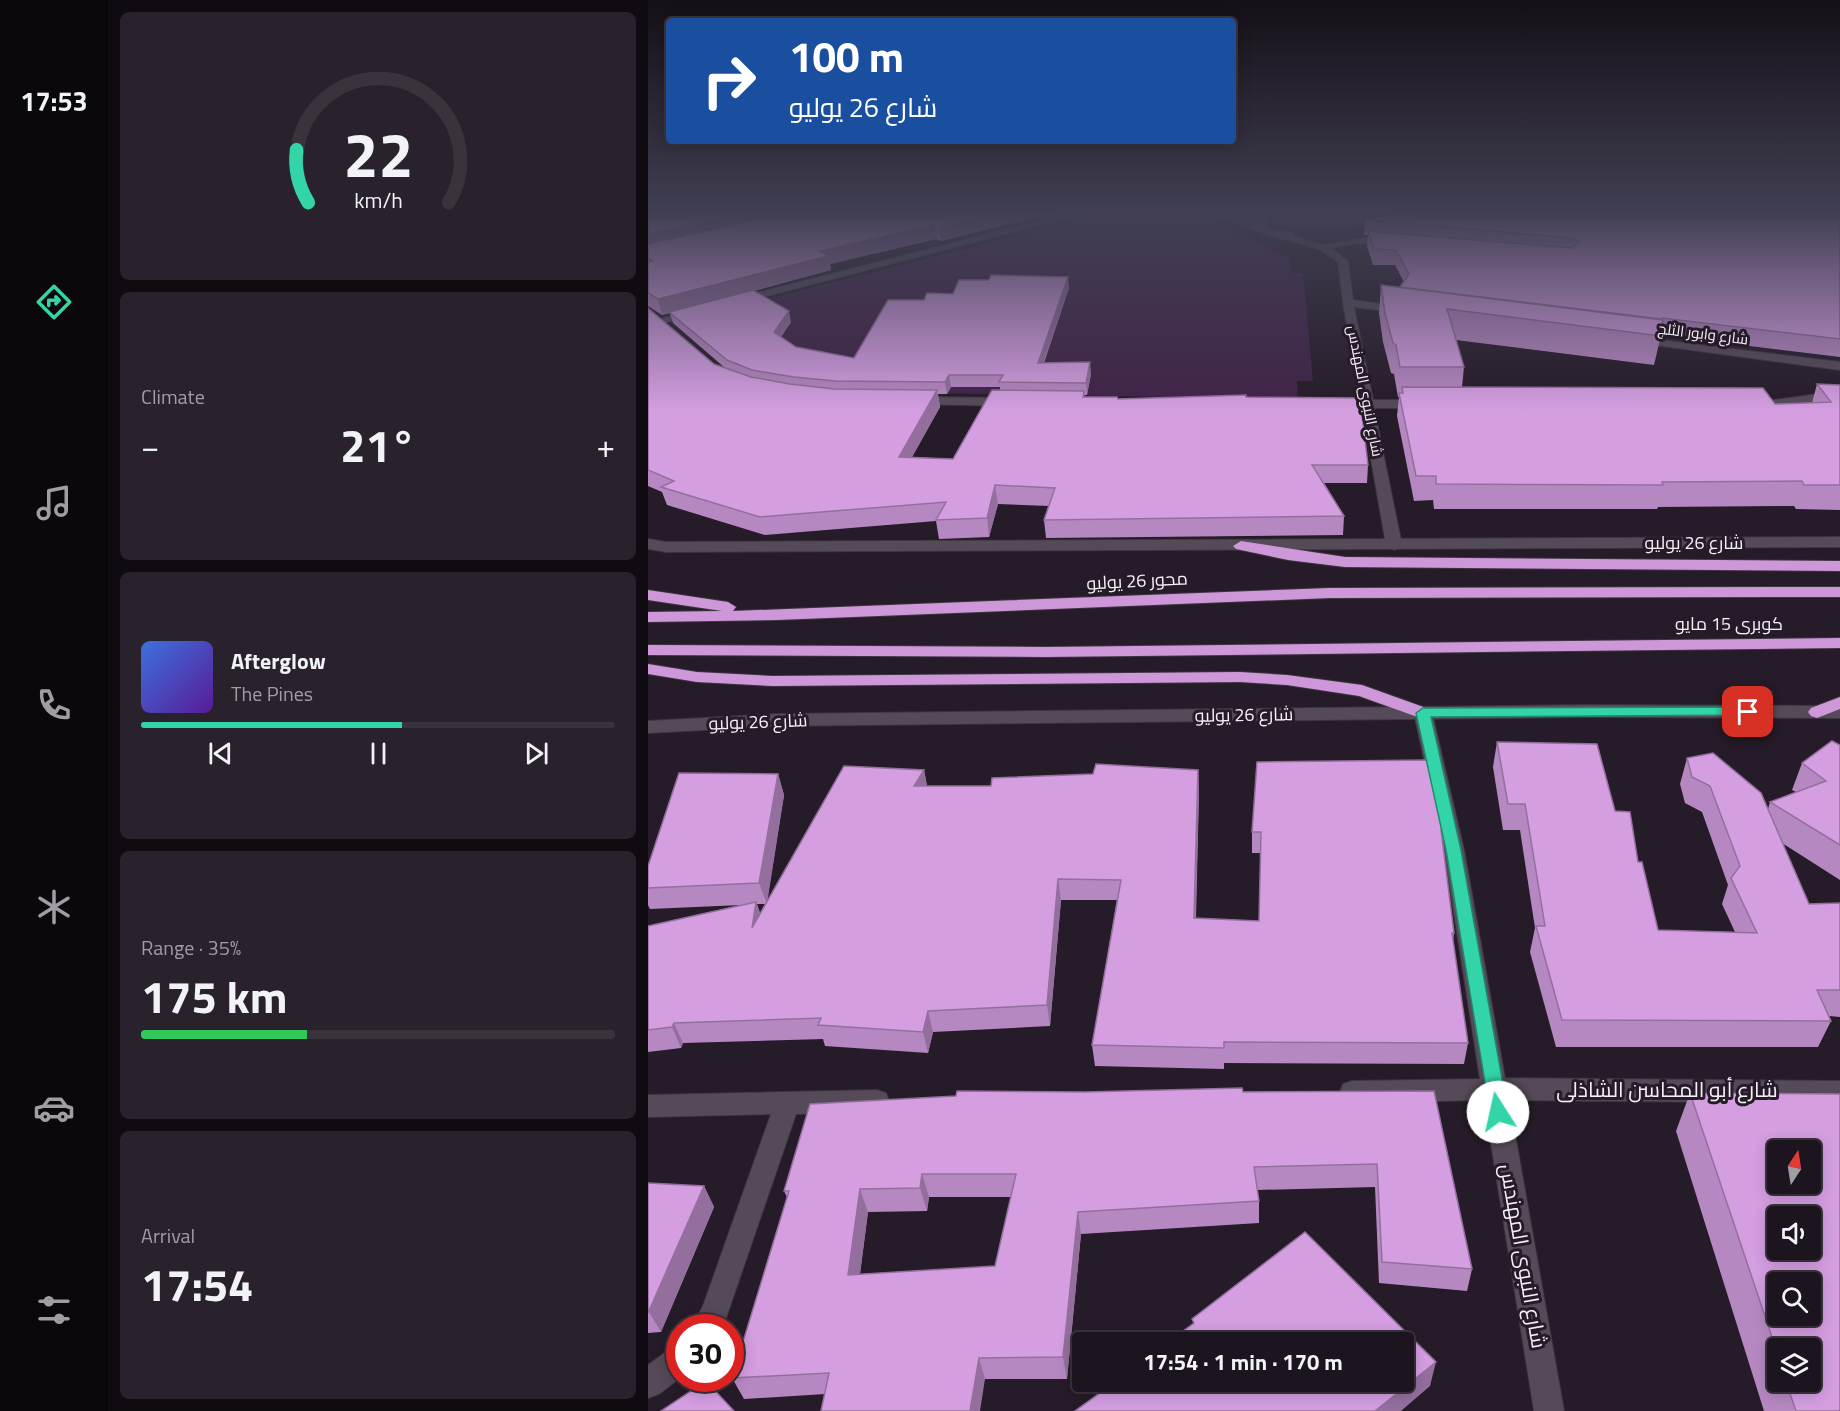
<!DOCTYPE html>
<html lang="en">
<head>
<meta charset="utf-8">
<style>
	body { margin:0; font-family:"Titillium Web",Cairo,sans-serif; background:#29212b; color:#f1f3f6; height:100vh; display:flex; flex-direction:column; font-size:22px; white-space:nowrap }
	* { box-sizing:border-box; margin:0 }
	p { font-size:20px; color:#a09ea4 }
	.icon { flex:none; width:33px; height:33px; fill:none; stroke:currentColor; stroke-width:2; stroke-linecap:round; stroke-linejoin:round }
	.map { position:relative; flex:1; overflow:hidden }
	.panel { display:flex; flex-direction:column; gap:12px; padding:12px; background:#0f0b10; width:540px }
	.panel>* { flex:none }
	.guide { position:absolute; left:18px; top:18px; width:570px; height:126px; border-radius:6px; box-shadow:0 3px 15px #0003,0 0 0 2px #3a333c; background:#1a4fa0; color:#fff; overflow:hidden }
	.needle { width:39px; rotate:12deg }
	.buttons { position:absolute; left:1119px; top:1140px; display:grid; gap:12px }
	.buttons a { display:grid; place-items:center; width:54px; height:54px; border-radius:6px; background:#1c141e; box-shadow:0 3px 15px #0003,0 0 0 2px #3a333c; font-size:30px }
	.speed { position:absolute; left:18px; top:1314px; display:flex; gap:12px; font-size:30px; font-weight:700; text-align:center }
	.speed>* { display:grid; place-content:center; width:78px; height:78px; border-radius:50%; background:#1c141e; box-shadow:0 3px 15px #0003,0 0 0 2px #3a333c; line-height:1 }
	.speed .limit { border:9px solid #d22; background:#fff; color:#111 }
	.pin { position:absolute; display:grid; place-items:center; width:51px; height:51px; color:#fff; margin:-26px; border-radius:12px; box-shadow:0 3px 9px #0006 }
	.me { position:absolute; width:66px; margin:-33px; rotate:350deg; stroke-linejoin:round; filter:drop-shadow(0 0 4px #0008) }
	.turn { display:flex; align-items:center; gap:21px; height:126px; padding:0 24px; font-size:27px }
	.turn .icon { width:78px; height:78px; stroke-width:2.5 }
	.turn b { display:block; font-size:42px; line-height:51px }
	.big { font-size:45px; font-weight:700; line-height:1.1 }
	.panel .card { flex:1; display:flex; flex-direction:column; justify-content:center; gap:9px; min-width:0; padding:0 21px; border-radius:9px; background:#29212b }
	.panel .dial { align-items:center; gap:0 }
	.dial svg { height:156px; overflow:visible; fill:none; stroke:#3a333c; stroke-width:7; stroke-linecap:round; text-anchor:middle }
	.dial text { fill:#f1f3f6; stroke:none }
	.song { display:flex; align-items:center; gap:18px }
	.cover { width:72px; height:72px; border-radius:9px; background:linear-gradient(135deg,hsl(220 70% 55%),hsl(270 70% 35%)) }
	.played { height:6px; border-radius:3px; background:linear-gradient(90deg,#33d4a8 55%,#3a333c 55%) }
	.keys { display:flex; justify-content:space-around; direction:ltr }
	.heat { display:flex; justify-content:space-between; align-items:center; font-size:33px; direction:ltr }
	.charge { height:9px; border-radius:4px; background:linear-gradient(90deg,#34c759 35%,#3a333c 0) }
	.trip { position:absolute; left:424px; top:1332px; width:342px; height:60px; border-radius:6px; background:#1c141e; box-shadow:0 3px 15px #0003,0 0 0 2px #3a333c; font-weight:700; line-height:60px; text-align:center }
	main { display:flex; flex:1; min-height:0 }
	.menu { display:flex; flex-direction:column; width:108px; justify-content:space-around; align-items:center; background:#0b080c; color:#a09ea4 }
	.menu .icon { width:42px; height:42px }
	.menu .selected { color:#33d4a8 }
	.menu b { font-size:27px; color:#f1f3f6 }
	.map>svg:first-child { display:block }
	.green { fill:#402347 }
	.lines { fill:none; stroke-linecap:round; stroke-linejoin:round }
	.minor-casing { stroke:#3d353f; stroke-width:2 }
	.secondary-casing { stroke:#3d353f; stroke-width:2 }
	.motorway-casing { stroke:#3d353f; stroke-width:2 }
	.minor { fill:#554a58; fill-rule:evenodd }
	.secondary { fill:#554a58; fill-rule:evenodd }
	.motorway { fill:#cd97da; fill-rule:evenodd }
	.wall { fill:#b688c2; fill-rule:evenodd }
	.shaded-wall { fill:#946f9e }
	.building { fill:#d49ee1; stroke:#946f9e; stroke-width:1.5; fill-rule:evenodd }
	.route { fill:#33d4a8; stroke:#218a6d; stroke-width:1.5 }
	.labels { text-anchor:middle; stroke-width:6; stroke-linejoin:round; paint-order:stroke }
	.far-street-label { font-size:15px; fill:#f6eff8; stroke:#261b28 }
	.street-label { font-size:18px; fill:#f6eff8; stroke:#261b28 }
	.near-street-label { font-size:21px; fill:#f6eff8; stroke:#261b28 }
</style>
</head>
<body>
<main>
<nav class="menu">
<b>17:53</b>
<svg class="icon selected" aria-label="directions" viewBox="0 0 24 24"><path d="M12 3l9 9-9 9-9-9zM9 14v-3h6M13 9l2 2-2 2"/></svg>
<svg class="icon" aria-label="music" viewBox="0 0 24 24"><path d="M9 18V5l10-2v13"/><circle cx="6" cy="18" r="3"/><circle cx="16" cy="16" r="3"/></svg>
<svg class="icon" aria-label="phone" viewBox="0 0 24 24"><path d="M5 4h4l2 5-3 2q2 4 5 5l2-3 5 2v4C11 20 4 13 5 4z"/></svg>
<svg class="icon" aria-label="climate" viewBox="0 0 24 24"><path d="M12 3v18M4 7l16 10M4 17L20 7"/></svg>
<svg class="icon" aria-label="car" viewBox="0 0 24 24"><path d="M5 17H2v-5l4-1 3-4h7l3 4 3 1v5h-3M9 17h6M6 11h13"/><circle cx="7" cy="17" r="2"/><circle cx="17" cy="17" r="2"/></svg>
<svg class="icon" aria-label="filters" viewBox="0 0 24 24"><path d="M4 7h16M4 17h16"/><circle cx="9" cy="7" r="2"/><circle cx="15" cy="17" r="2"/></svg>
</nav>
<section class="panel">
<div class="card dial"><svg viewBox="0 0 100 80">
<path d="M14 69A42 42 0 1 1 86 69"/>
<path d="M14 69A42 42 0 0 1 8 42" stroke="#33d4a8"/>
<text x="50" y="56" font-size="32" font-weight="700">22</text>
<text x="50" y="72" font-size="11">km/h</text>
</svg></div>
<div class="card"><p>Climate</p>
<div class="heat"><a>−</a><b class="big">21°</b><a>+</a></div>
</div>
<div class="card">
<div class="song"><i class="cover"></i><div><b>Afterglow</b><p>The Pines</p></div></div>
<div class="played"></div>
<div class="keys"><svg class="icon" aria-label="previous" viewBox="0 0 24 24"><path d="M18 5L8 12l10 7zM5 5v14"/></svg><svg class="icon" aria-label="pause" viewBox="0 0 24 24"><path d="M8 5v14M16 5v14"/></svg><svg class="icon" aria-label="next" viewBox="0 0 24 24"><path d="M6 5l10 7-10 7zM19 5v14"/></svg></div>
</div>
<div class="card"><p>Range · 35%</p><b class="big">175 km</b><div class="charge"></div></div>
<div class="card"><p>Arrival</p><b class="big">17:54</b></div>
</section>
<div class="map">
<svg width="1192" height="1411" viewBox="0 0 1192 1411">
	<rect width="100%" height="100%" fill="#261b28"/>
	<path class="green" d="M 459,213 L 546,213 L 642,258 L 643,273 L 655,273 L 665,381 L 649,381 L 650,399 L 155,391 L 43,318 Z
		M 636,213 L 733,213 C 717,234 655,229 630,226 L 629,218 Z"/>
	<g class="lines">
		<defs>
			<path id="minor" d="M 422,213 L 438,213 L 89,304 L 84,301 L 85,299 Z
				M 564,213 L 578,213 L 610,225 L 610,219 L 616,213 L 626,213 L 620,220 L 619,228 L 645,233 L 646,236 C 655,238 665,243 674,244 C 694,246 730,228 749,242 L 744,245 L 710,243 L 683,248 L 700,261 L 705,300 L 755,307 L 761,310 L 755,313 L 706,307 L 725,400 L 775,400 L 781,404 L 775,408 L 726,408 L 754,545 L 751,548 L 746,550 L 738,545 L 714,408 L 689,408 L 683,404 L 689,400 L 712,400 L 695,303 L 690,262 L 671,249 L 611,232 Z
				M 45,309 L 51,312 L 49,314 L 12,324 L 6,321 Z
				M 988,337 L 1192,362 L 1192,370 L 984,342 L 982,340 Z
				M 1192,387 L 1192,395 L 1172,402 L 1118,409 L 1112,405 L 1118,401 L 1170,394 Z
				M 269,397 L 361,398 L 367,402 L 361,406 L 265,404 L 263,401 Z
				M 775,707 L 781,709 L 784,713 L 816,850 L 857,1078 L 1192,1081 L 1192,1103 L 861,1100 L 916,1411 L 886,1411 L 836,1100 L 704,1103 L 695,1100 L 692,1092 L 695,1084 L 704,1081 L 832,1079 L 796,850 L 766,713 L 769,709 Z
				M 229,1090 L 238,1093 L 241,1101 L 238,1109 L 229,1112 L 148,1114 L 76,1324 L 74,1328 L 43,1328 L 55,1306 L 123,1114 L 0,1117 L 0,1095 Z
				M 32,1344 L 32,1378 L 11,1394 L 0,1398 L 0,1365 L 22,1349 Z"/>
			<path id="secondary" d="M 1192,537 L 1192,547 L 18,552 L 0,549 L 0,539 L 18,542 Z
				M 937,705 L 1192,706 L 1192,718 L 937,717 L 128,726 L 0,733 L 0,721 L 128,714 Z"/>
			<path id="motorway" d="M 593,541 L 697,557 L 1192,561 L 1192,571 L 697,567 L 640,560 L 588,549 L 585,546 Z
				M 1192,587 L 1192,597 L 682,598 L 129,620 L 0,622 L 0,612 L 74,611 L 0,600 L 0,590 L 80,602 L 88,607 L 85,611 L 682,588 Z
				M 1192,638 L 1192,648 L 397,657 L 0,655 L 0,645 L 397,647 Z
				M 0,664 L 49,672 L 125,676 L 592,672 L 639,675 L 714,685 L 781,709 L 784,713 L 781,717 L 775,719 L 711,696 L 639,685 L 592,682 L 125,686 L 49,682 L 0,674 Z
				M 1192,697 L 1192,709 L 1169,718 L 1163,716 L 1160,712 L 1163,708 Z"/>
		</defs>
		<use href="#minor" class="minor-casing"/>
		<use href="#secondary" class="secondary-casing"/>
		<use href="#motorway" class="motorway-casing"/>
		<use href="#minor" class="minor"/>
		<use href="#secondary" class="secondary"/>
		<use href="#motorway" class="motorway"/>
	</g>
	<path class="wall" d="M 0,213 L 416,213 L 387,219 L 384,218 L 293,241 L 288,239 L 182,264 L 183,270 L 106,291 L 143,322 L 133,337 L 148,347 L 206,358 L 276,300 L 305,294 L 421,288 L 396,363 L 443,374 L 439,395 L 436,395 L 437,397 L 470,399 L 598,397 L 720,465 L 719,483 L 676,483 L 696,516 L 695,535 L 398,538 L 396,520 L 401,506 L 350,504 L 341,537 L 291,539 L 288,521 L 117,535 L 19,505 L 14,492 L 0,486 L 0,308 L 66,364 L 77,368 L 25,323 L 22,313 L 14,315 L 0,306 ZM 303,387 L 352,387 L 352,390 L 305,459 L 264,457 L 292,407 L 290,394 L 299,394 Z
		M 744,213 L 1192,213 L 1192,357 L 1013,335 L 1006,365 L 808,340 L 816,367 L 814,387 L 1127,404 L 1164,403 L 1169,384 L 1192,385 L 1192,510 L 1148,509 L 1146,506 L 1010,507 L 1009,509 L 786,509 L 785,500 L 766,501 L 749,416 L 751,397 L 750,397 L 746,374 L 743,373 L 735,342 L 731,313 L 733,285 L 752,287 L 756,282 L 747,265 L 725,265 L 719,246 L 720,235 L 716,235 L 717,220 L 744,217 Z
		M 849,742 L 967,811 L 990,862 L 1010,930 L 1087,932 L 1074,904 L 1080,885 L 1054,812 L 1037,803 L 1032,784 L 1039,758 L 1120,809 L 1122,802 L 1148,792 L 1144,790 L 1154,763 L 1192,745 L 1192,880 L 1134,843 L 1161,904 L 1192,903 L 1192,1017 L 1181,1016 L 1183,1021 L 1170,1047 L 908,1047 L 882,952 L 887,928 L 872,830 L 855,830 L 845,767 Z
		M 276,770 L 279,786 L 343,786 L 445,774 L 550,770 L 551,790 L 548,918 L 611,921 L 613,853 L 604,853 L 604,832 L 797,830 L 795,845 L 806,933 L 805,941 L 820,1043 L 816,1064 L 576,1063 L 576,1069 L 447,1066 L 444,1045 L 469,900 L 413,900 L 402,1026 L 285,1032 L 280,1053 L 177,1046 L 175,1039 L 35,1043 L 33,1048 L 0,1052 L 0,926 L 93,905 L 2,909 L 0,905 L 0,866 L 130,774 L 136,795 L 119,901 ZM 109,904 L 117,904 L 112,913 Z
		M 786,1091 L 824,1269 L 819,1291 L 731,1283 L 727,1187 L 609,1190 L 611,1201 L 611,1223 L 433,1234 L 419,1379 L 337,1379 L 177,1394 L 96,1399 L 84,1378 L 139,1197 L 136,1191 L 437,1092 ZM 281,1197 L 363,1197 L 347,1266 L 212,1274 L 220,1212 L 279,1211 Z
		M 1042,1093 L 1192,1411 L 1116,1411 L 1028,1131 ZM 1130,1348 L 1162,1382 L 1130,1382 Z
		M 0,1183 L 56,1186 L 66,1207 L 13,1332 L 0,1333 Z"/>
	<path class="shaded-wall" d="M 96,213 L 160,213 L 0,249 L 0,234 Z
		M 348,213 L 384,213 L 384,218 L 293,241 L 291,227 Z
		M 387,213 L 416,213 L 387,219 Z
		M 286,225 L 288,239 L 182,264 L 183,270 L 14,315 L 10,299 L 172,251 Z
		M 420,277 L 421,288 L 391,375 L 390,363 Z
		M 141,311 L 143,322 L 128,343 L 126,332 Z
		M 442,362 L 443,374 L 439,395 L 438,383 Z
		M 301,375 L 303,387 L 299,394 L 297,382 Z
		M 289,390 L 292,407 L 254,475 L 251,457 Z
		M 347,485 L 350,504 L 341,537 L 339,518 Z
		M 276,770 L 280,791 L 266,786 Z
		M 550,770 L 551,790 L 547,939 L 546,918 Z
		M 130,774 L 136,795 L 119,904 L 111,883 Z
		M 410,879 L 413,900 L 402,1026 L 399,1005 Z
		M 108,902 L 116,923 L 104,928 Z
		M 280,1011 L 285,1032 L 280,1053 L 275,1032 Z
		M 26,1023 L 35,1043 L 33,1048 L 24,1027 Z
		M 274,1174 L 281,1197 L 279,1211 L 272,1188 Z
		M 56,1186 L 66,1207 L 13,1332 L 1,1312 Z
		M 212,1189 L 220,1212 L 209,1297 L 200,1275 Z
		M 430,1212 L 433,1234 L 419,1379 L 415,1357 Z
		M 331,1358 L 337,1379 L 332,1411 L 322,1411 Z
		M 788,1362 L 782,1386 L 753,1411 L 727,1411 Z"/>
	<path class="building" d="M 0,213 L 96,213 L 0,234 Z
		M 136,213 L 348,213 L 291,227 L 286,225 L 172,251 L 180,256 L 10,299 L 0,293 L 0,261 L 4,261 L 0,258 L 0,244 Z
		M 744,213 L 1192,213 L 1192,339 L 1014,318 L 1013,319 L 752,287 L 761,274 L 748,250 L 726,249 L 720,231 L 924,248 L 932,242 L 925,238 L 717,220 L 728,217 L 745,217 Z
		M 343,275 L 420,277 L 390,363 L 442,362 L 438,383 L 351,382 L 355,375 L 301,375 L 297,382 L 187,381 L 146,377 L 104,370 L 79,360 L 21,312 L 105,290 L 141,311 L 126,332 L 148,347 L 206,358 L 240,300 L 276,300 L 279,293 L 305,294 L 311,280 L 341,280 Z
		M 733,285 L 1015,320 L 1013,336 L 799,309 L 816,367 L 752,367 L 748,345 L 745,343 L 737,313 Z
		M 0,308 L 66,364 L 103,377 L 142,384 L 186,389 L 289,390 L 251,457 L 305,459 L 344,390 L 436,391 L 435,397 L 469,397 L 470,399 L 598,395 L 598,397 L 712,398 L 720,465 L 664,465 L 696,516 L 396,520 L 407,488 L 347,485 L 339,518 L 288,520 L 298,502 L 112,517 L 13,487 L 26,481 L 0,470 Z
		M 1169,384 L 1192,385 L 1192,485 L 1156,485 L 1154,481 L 1014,482 L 1015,485 L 788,484 L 788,476 L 768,476 L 751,393 L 755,393 L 754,387 L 1115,388 L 1127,404 L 1183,402 Z
		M 1184,741 L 1192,745 L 1192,845 L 1122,802 L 1178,781 L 1154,763 Z
		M 849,742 L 949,744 L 967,811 L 982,812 L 990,862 L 994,862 L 1010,930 L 1109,933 L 1083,878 L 1092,866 L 1062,786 L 1044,777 L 1039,758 L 1065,753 L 1113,793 L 1161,904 L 1192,903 L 1192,990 L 1169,990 L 1183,1021 L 914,1020 L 888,926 L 897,926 L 877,804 L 860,804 Z
		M 781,760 L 797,830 L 793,830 L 806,933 L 804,933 L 820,1043 L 576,1042 L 576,1048 L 444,1045 L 473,880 L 410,879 L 399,1005 L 280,1011 L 275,1032 L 170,1025 L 173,1018 L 26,1023 L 24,1027 L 0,1030 L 0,926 L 108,902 L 104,928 L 196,766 L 276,770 L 266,786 L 343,786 L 344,778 L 445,774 L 448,764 L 550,770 L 546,918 L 611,921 L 613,832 L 604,832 L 609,762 Z
		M 31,773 L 130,774 L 111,883 L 0,888 L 0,866 Z
		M 594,1088 L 595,1092 L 786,1091 L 824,1269 L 734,1262 L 729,1164 L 606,1167 L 611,1201 L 430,1212 L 415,1357 L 331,1358 L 322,1411 L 173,1411 L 181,1373 L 84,1378 L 141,1191 L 136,1191 L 162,1104 L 308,1096 L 309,1091 L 437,1092 ZM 274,1174 L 368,1174 L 347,1266 L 200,1275 L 212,1189 L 272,1188 Z
		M 1042,1093 L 1192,1094 L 1192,1411 L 1148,1411 L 1138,1382 L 1162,1382 L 1162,1348 L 1130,1348 L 1130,1355 ZM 1130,1150 L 1162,1150 L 1162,1184 L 1130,1184 ZM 1130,1216 L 1162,1216 L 1162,1250 L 1130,1250 ZM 1130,1282 L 1162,1282 L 1162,1316 L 1130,1316 Z
		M 0,1183 L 56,1186 L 0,1313 Z
		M 657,1232 L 788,1362 L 727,1411 L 427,1411 L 467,1382 L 756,1382 L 756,1342 L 520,1342 L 546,1323 L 544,1319 Z
		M 58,1381 L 86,1411 L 13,1411 Z"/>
	<linearGradient id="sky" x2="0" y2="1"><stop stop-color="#150f16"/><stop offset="0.52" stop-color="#413f53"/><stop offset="1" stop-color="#413f53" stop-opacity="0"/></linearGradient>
	<rect width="1192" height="411" fill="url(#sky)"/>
	<path class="route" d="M 1100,707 L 1105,709 L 1107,712 L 1105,715 L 783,717 L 813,850 L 860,1112 L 857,1118 L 850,1120 L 843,1118 L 798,850 L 768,713 L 775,708 Z"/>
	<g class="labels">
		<g class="far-street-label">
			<text transform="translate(1055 334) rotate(7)" y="5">شارع وابور الثلج</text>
			<text transform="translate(717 391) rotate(79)" y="5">شارع النبوى المهندس</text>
		</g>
		<g class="street-label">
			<text x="1046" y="549">شارع 26 يوليو</text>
			<text transform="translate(489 581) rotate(-3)" y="6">محور 26 يوليو</text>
			<text x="1081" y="630">كوبرى 15 مايو</text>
			<text transform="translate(596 715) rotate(-1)" y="6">شارع 26 يوليو</text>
			<text transform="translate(110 722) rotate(-2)" y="6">شارع 26 يوليو</text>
		</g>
		<g class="near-street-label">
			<text x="1019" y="1097">شارع أبو المحاسن الشاذلى</text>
			<text transform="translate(875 1256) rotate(80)" y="7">شارع النبوى المهندس</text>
		</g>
	</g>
</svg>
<div class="buttons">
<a><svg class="needle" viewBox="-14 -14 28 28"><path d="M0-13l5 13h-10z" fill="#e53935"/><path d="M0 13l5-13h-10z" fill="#a09ea4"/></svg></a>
<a><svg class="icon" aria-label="sound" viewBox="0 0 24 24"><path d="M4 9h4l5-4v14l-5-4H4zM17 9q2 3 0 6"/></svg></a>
<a><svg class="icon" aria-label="search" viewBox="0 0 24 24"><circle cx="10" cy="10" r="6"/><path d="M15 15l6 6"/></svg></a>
<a><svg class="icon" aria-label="layers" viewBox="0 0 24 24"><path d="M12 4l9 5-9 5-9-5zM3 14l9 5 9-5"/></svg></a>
</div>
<div class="speed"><div class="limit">30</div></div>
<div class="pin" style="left:1100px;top:712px;background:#d93025"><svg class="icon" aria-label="arrive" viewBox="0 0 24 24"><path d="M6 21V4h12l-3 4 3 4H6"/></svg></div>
<svg class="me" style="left:850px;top:1112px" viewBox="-20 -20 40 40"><circle r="19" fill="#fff"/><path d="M0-13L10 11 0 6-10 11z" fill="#33d4a8"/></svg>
<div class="trip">17:54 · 1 min · 170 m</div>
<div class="guide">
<div class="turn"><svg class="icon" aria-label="right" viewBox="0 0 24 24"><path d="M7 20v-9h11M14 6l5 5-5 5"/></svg><div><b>100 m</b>شارع 26 يوليو</div></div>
</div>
</div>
</main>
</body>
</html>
